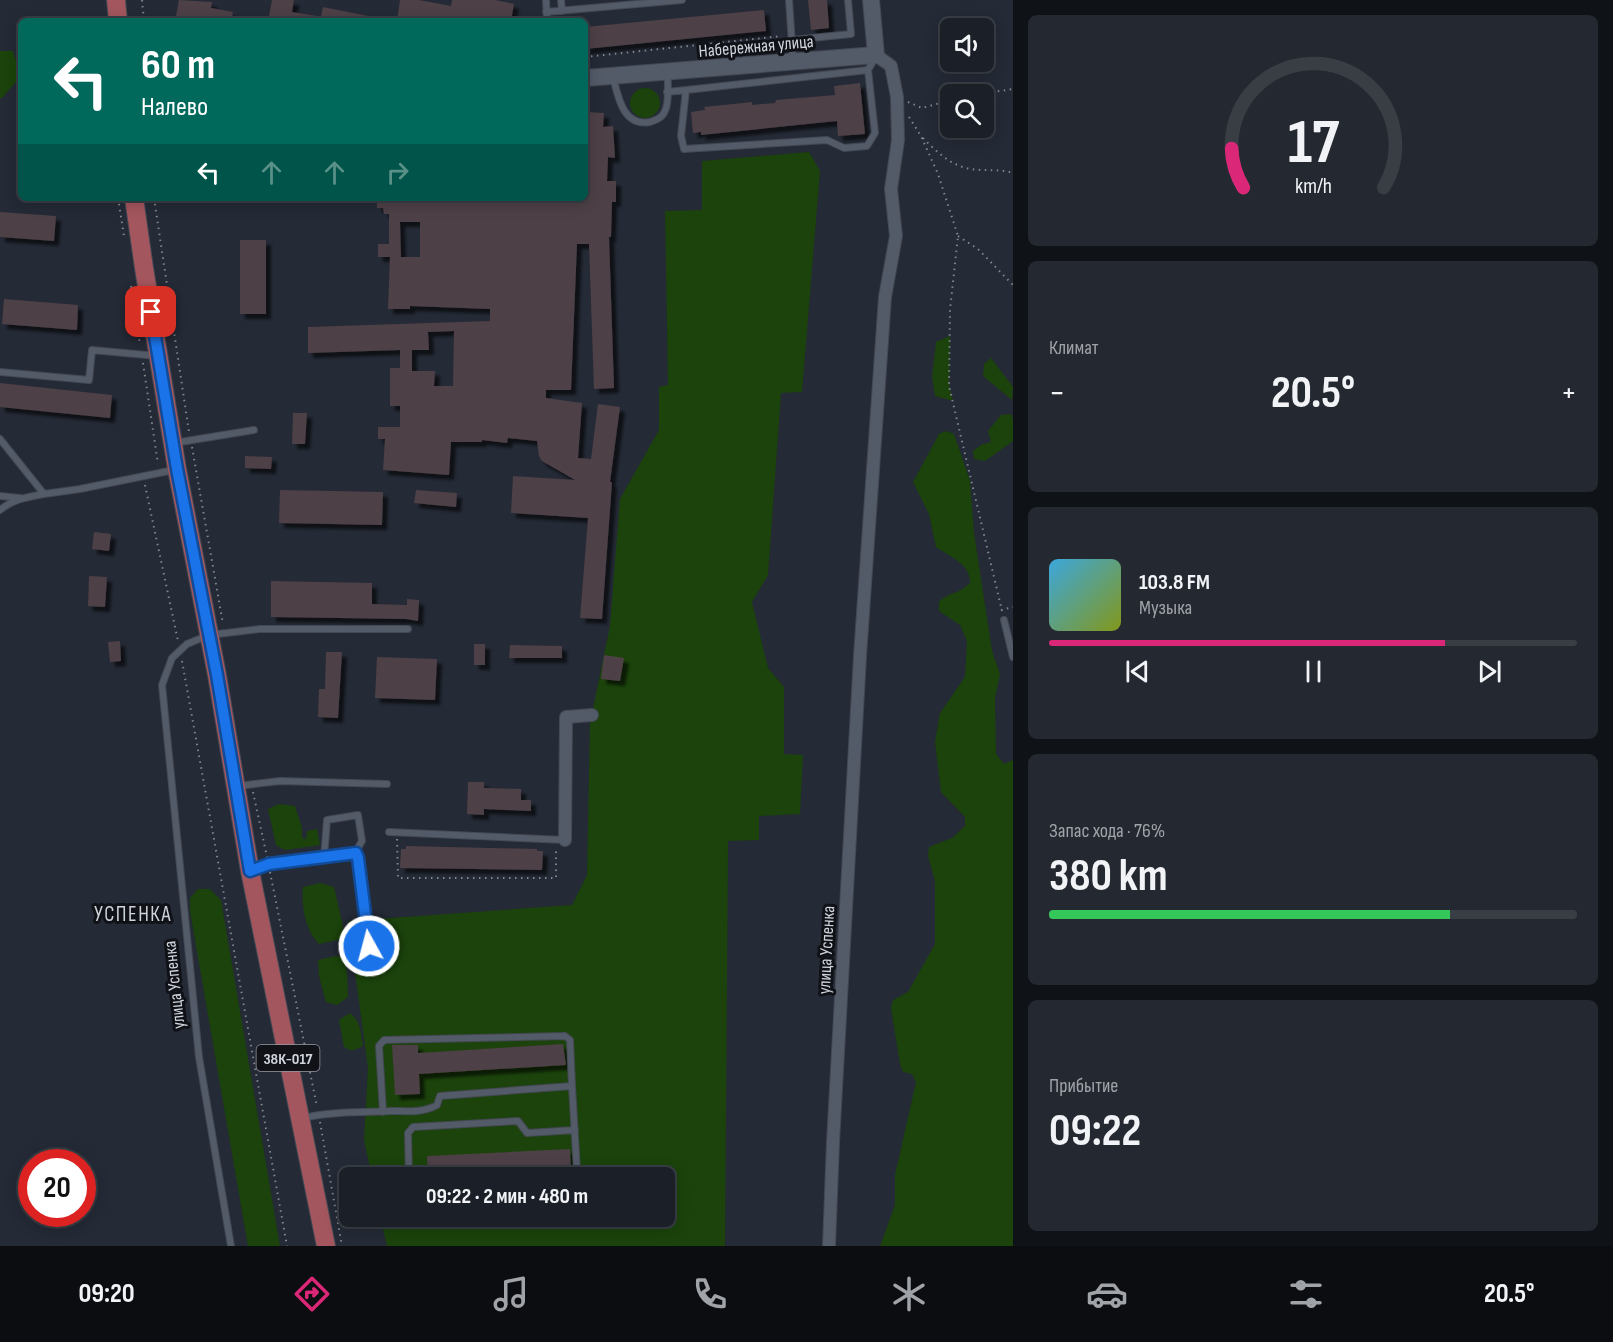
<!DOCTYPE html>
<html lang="ru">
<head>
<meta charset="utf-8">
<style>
	body { margin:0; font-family:"Sofia Sans Condensed",sans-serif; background:#242830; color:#f1f3f6; height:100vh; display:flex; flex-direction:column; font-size:22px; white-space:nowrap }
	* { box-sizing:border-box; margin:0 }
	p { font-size:20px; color:#a0a3a8 }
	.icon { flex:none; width:33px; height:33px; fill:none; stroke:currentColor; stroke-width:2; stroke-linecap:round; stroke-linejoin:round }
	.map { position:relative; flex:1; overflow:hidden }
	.side { display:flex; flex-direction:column; gap:15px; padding:15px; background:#0f1216; width:600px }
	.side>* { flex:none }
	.hud { position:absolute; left:18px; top:18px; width:570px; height:183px; border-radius:9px; box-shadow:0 3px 15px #0003,0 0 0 2px #393e45; background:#00695c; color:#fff; overflow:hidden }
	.tools { position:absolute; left:940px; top:18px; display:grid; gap:12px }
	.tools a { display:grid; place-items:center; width:54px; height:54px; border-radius:9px; background:#1b2028; box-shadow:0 3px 15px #0003,0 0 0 2px #393e45; font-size:30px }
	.speed { position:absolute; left:18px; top:1149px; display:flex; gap:12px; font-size:30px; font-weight:700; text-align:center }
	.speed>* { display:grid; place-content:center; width:78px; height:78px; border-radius:50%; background:#1b2028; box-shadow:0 3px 15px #0003,0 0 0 2px #393e45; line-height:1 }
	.speed .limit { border:9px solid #d22; background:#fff; color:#111 }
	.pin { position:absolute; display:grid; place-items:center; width:51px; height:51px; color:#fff; margin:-26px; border-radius:12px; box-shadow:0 3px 9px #0006 }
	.me { position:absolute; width:66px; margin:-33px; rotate:353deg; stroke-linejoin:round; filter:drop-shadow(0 0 4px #0008) }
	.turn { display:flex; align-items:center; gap:21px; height:126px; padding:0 24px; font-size:27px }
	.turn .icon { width:78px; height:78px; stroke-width:2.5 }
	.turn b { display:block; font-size:42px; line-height:51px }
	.lanes { display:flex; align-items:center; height:57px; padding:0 24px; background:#0003; justify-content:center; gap:30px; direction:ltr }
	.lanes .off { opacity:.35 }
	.big { font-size:45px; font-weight:700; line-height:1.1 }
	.side .card { flex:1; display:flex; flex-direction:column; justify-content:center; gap:9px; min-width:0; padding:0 21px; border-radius:9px; background:#242830 }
	.side .dial { align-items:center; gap:0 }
	.dial svg { height:156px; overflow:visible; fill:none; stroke:#393e45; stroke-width:7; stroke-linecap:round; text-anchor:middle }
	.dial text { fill:#f1f3f6; stroke:none }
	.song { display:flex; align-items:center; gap:18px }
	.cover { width:72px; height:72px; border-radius:9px; background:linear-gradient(135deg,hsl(200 70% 55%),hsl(70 70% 35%)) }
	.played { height:6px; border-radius:3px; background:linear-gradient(90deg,#db2777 75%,#393e45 75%) }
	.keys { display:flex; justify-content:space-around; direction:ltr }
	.heat { display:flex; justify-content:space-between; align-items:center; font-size:33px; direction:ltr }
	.charge { height:9px; border-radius:4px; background:linear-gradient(90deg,#34c759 76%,#393e45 0) }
	.trip { position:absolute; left:339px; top:1167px; width:336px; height:60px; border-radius:9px; background:#1b2028; box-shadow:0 3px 15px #0003,0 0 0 2px #393e45; font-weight:700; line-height:60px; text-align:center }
	.tab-bar { display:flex; height:96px; justify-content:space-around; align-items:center; background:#0b0d10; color:#a0a3a8 }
	.tab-bar .icon { width:42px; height:42px }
	.tab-bar .selected { color:#db2777 }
	.tab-bar b { font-size:27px; color:#f1f3f6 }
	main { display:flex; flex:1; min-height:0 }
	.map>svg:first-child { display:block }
	.green { fill:#1b430b }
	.building { fill:#4e3f46; fill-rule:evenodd; filter:url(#shadow) }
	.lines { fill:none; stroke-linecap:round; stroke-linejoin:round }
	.lane-casing { stroke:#434852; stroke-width:8 }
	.street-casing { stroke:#434852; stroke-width:14 }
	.secondary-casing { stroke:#434852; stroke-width:18 }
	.primary-casing { stroke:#434852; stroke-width:20 }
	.path { stroke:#818690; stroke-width:2; stroke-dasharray:1.5 4.5; stroke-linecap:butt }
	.lane { stroke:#535a68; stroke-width:6 }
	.street { stroke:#535a68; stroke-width:12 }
	.secondary { stroke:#535a68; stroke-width:16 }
	.primary { stroke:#a3565d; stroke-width:18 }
	.route-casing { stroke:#114b97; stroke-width:15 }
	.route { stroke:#1a73e8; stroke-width:10 }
	.labels { text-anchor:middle; stroke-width:6; stroke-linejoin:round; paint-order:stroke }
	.shield { fill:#101218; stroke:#9699a0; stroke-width:1.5 }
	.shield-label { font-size:16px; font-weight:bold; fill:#cfd3db }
	.street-label { font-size:18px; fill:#cfd3db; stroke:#101218 }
	.quarter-label { font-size:21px; letter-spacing:1.5px; fill:#cfd3db; stroke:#101218 }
</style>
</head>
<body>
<main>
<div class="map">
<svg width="1013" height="1246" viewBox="0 0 1013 1246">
	<defs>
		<filter id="shadow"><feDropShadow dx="5" dy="5" stdDeviation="1.5" flood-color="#0009"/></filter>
	</defs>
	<rect width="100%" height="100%" fill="#242a36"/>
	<path class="green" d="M 0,51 L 13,51 L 21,76 L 2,98 L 0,98 Z
		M630 103a15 15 0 1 1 30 0a15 15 0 1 1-30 0Z
		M 809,152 L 820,171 L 802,392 L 781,393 L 768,575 L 752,602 L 768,668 L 784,687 L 784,754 L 803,755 L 800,814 L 759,816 L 759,840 L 728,841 L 725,1246 L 387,1246 L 380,1217 L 664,1216 L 664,1178 L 372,1177 L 364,1140 L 368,1068 L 348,921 L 572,905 L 587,875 L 590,723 L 610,626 L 620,499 L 659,430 L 659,387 L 668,385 L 665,211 L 702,210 L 702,161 Z
		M 950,336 L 949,385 L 953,401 L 935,396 L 932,377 L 936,342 Z
		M 991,358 L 1013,387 L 1012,400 L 983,376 L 984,364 Z
		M 1011,414 L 1013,419 L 1013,441 L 985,461 L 974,459 L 973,451 L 981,445 L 991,442 L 988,431 L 1001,415 Z
		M 946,431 L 954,434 L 970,481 L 974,533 L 992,651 L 1000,674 L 995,699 L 996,754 L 1004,764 L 1013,760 L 1013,1246 L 880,1246 L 895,1205 L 895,1175 L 916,1082 L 912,1074 L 903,1072 L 900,1064 L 891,1008 L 893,1000 L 908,992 L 935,944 L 935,881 L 928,856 L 929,847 L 952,838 L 965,826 L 965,817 L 941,792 L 935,742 L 940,713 L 965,677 L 967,641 L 960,625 L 939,611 L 939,602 C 950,591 958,595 970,583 C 971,564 950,557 936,547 L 929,514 L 913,482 L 939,434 Z
		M 279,804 L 295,806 L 302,828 L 302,838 L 306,839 L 307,831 L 317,829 L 320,845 L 285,850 L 276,845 L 268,809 Z
		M 320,883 L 334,887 L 343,926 L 343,939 L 319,944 C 305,930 301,906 303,887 Z
		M 198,889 L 210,889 L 221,900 L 280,1246 L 248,1246 L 190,911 L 190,898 Z
		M 336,956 L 343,957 L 347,972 L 348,997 L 337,1005 L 326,1002 L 319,976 L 318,960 Z
		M 350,1013 C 361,1021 361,1034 363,1046 L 352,1051 L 344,1047 L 339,1020 Z"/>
	<path class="building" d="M 179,0 L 212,2 L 211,8 L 233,12 L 231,21 L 186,21 L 186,18 L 176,16 Z
		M 272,0 L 294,0 L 292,12 L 317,16 L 317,21 L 268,21 Z
		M 400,0 L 419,0 L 451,6 L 452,0 L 495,0 L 514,4 L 511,21 L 454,21 L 444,19 L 444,21 L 397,21 Z
		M 808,0 L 827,0 L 829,28 L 811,30 Z
		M 323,7 L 373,17 L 372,21 L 320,21 Z
		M 764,10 L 766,31 L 585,49 L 585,27 Z
		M 860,83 L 865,134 L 838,136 L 837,121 L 701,135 L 701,132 L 693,133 L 691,112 L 705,110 L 704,107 L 752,102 L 752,105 L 775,103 L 776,100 L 835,95 L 834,86 Z
		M 585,112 L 604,113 L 603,127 L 613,126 L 615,158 L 608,157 L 607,181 L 616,181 L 616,202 L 612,202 L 611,237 L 609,237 L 614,388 L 594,389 L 589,244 L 577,244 L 571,390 L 546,390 L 546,398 L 582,403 L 578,458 L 591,459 L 598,404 L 620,407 L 610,482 L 612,482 L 602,619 L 580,618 L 588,518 L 511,513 L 513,476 L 575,480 L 542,461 L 539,456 L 537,441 L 508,438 L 507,443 L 482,440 L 482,442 L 451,442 L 449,475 L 383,470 L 385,439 L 378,439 L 378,427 L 400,427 L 400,406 L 390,406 L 390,368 L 400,368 L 400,350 L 308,353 L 308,327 L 490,321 L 490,309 L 410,306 L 410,309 L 388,309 L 390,257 L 378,257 L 378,244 L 389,244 L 389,214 L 384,214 L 383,208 L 377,208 L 377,198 L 585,198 ZM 400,222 L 420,222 L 420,257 L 401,257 ZM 454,331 L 453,386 L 434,386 L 435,371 L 412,371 L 412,350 L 429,350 L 428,332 Z
		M 0,212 L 56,216 L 54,241 L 0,237 Z
		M 240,240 L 266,240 L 266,314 L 240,314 Z
		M 4,299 L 78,305 L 77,330 L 2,324 Z
		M 0,383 L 112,395 L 110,418 L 0,407 Z
		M 293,413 L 307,413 L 305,444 L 292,444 Z
		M 245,456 L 272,457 L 271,469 L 245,468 Z
		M 280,490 L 383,492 L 382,525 L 279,523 Z
		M 416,490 L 457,493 L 456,507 L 414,503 Z
		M 94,532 L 111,534 L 109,551 L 92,549 Z
		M 89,576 L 107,577 L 105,607 L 88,606 Z
		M 271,581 L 372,583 L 372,604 L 407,605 L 407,599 L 419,600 L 418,621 L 406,619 L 271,617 Z
		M 120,641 L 121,661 L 110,662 L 108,642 Z
		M 474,644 L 485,644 L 485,665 L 474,665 Z
		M 510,645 L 562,646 L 562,658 L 509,658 Z
		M 326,652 L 342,652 L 338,718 L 318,717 L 319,689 L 325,689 Z
		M 604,655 L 624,658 L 620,681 L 601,679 Z
		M 377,657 L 437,659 L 435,700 L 375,698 Z
		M 468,782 L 484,782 L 484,788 L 521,789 L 521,800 L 531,800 L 531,811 L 484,809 L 484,815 L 467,814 Z
		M 406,846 L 537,849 L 537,851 L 543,851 L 542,870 L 400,868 L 401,849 L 406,849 Z
		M 563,1044 L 566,1065 L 419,1074 L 420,1094 L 395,1095 L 392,1045 L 418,1045 L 418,1053 Z
		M 570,1149 L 571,1170 L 558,1171 L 559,1175 L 428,1178 L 427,1156 Z"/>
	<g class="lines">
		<defs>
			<path id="lane" d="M 546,0 L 547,21
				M 561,0 L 562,11
				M 789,0 L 793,59
				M 546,12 L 682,0
				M 792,40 L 851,34 L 848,0
				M 868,70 L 686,90 L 681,136 L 684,149 L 827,140 L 844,148 L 867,146 L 875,133 L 868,70 L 875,58
				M 613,77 C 618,97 623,127 650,122 C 657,120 663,117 665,111 C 670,101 667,84 668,73
				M 667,92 L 686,90
				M 0,372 L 89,380 L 92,350 L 157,356
				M 0,439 L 44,494 L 80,489 L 174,470
				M 174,443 L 254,430
				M 0,496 L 20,498
				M 0,510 C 13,499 28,497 44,494
				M 1004,620 L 1013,657
				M 238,786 L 280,781 L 387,784
				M 389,832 L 565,840
				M 355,853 L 358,858 L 372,968
				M 251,870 C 284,858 321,859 355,853 L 362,841 L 358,815 L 327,820 L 324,858
				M 572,1086 L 577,1171 L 572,1178
				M 303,1118 C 332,1111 362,1113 391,1111 C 407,1111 423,1113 437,1105 L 440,1096 L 572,1086 L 570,1040 L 565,1036 L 384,1040 L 379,1046 L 383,1112
				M 409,1178 L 408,1133 L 413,1127 L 518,1121 L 527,1133 L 575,1130
				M 231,1246 L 199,1057 L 162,685 L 172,658 L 187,644 L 209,635 L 260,629 L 408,629"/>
			<path id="street" d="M 565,840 L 566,717 L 592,715
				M 829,1246 L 833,1142 L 860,656 L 885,297 L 896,236 L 891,189 L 898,140 L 897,97 L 891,66 L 876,55"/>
			<path id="secondary" d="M 585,78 L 876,55 L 871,0"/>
			<path id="primary" d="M 116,0 L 118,21
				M 134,198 L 144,268 L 177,469 L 217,675 L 250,871 L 326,1246"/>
		</defs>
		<use href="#lane" class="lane-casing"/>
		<use href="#street" class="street-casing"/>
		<use href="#secondary" class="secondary-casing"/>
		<use href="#primary" class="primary-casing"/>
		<path class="path" d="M 142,0 L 144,21
			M 585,57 L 782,36
			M 980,94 L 1013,89
			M 908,102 L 922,108 L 951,100
			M 909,117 L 921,136 L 938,174 L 958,236 L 950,310 L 949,386 L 1002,611
			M 923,138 C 935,150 949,164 966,168 C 981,172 998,168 1013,173
			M 118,198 L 124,236
			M 154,198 L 189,432
			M 958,236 L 978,249 L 1013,285
			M 131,286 L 140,345
			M 143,363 L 158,464
			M 192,447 L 223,624
			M 145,485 L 178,641
			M 1001,610 L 1013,607
			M 182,661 L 287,1246
			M 253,792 L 267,857
			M 397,839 L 398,878 L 556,878 L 556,847
			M 270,872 L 317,1107
			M 320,1122 L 342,1246"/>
		<use href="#lane" class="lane"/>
		<use href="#street" class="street"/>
		<use href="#secondary" class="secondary"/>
		<use href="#primary" class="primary"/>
	</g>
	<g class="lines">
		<defs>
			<path id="route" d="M 151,312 L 177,469 L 217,675 L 250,871 L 269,864 L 356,853 L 358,858 L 369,946"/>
		</defs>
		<use href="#route" class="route-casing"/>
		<use href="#route" class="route"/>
	</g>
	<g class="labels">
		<rect class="shield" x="256.5" y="1045" width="63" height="26" rx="4.5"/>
		<g class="shield-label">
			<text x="288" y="1064">38К-017</text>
		</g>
		<g class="street-label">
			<text transform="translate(756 46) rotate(-5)" y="6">Набережная улица</text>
			<text transform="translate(826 950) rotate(-87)" y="6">улица Успенка</text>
			<text transform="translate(174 985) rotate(-96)" y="6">улица Успенка</text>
		</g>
		<g class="quarter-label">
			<text x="133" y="921">УСПЕНКА</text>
		</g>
	</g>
</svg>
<div class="tools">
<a><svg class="icon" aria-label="sound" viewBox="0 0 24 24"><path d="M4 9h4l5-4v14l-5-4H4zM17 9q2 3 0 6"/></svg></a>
<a><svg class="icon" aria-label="search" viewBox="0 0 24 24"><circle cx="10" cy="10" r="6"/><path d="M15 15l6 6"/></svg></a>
</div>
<div class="speed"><div class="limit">20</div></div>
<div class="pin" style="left:151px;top:312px;background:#d93025"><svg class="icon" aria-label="arrive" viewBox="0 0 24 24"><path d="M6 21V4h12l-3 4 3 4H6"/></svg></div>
<svg class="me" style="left:369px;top:946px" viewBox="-20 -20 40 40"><circle r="17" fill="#1a73e8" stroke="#fff" stroke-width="3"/><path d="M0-11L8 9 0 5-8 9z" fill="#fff"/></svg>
<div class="trip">09:22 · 2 мин · 480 m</div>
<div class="hud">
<div class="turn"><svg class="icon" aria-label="left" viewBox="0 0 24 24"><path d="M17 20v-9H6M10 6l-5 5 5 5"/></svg><div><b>60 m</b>Налево</div></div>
<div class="lanes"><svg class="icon" aria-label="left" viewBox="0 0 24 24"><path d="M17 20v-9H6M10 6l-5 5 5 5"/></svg><svg class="icon off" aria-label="ahead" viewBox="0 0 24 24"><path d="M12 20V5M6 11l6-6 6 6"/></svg><svg class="icon off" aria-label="ahead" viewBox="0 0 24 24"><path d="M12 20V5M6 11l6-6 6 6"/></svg><svg class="icon off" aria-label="right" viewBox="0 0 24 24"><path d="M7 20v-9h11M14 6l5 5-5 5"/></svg></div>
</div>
</div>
<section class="side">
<div class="card dial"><svg viewBox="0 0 100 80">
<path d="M14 69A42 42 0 1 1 86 69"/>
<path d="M14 69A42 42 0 0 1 8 49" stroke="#db2777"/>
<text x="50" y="56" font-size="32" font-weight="700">17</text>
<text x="50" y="72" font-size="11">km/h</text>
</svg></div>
<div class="card"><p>Климат</p>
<div class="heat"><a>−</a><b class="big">20.5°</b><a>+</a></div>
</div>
<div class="card">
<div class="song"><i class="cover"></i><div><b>103.8 FM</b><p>Музыка</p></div></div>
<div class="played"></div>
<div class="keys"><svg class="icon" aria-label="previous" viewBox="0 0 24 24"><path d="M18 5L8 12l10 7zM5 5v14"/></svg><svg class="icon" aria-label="pause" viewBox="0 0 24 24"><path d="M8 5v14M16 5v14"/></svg><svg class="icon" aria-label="next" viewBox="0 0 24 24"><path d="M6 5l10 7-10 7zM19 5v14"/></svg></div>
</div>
<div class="card"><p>Запас хода · 76%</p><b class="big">380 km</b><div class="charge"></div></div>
<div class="card"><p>Прибытие</p><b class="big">09:22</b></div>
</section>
</main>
<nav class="tab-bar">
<b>09:20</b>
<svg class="icon selected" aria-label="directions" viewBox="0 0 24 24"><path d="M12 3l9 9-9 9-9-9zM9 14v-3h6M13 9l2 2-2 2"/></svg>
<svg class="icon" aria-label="music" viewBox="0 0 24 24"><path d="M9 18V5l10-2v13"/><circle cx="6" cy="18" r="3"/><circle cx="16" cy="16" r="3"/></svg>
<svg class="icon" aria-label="phone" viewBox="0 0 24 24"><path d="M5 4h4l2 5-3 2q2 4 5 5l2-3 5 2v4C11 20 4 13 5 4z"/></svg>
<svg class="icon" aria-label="climate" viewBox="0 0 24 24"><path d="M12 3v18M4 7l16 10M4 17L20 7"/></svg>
<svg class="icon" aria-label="car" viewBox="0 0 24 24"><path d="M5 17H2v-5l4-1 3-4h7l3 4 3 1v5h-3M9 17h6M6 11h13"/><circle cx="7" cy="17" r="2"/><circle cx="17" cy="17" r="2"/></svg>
<svg class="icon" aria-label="filters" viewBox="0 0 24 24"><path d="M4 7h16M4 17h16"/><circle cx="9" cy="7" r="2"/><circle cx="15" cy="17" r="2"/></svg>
<b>20.5°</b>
</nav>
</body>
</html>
